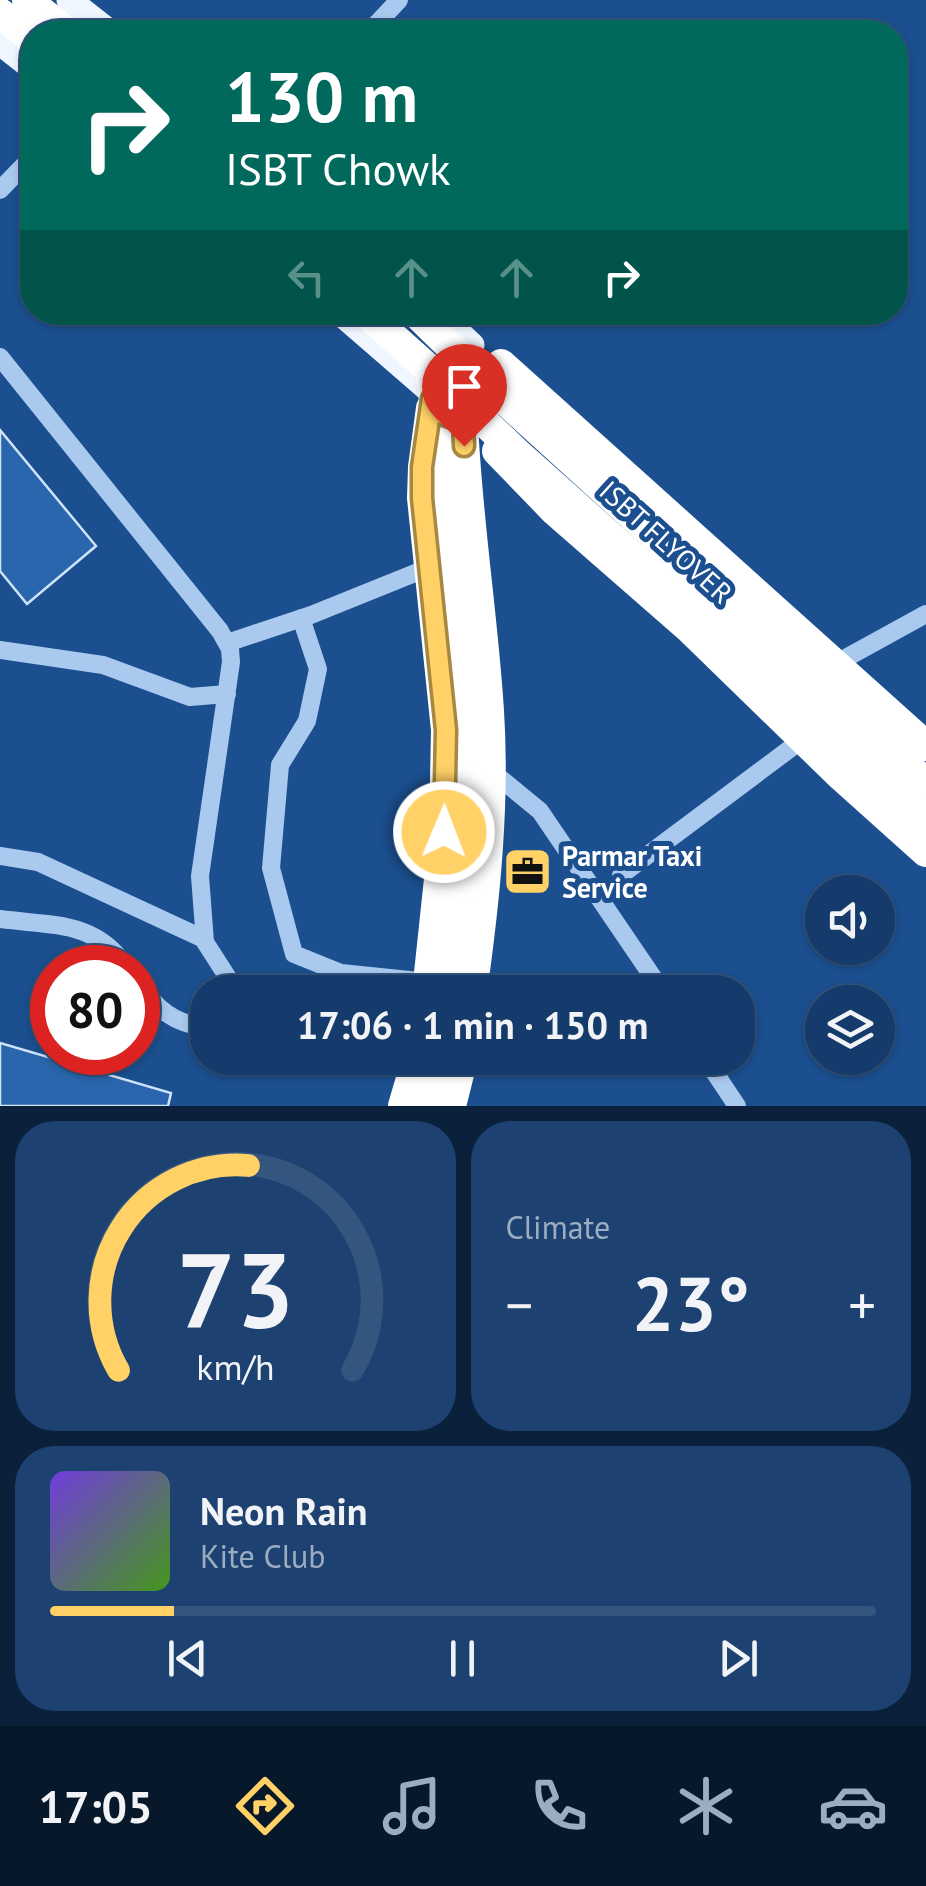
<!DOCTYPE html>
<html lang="en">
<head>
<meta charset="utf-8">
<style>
	body { margin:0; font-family:"PT Sans",sans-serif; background:#1d4271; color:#f1f3f6; height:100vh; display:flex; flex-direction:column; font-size:38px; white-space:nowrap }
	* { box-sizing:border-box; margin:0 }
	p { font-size:32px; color:#9dadc1 }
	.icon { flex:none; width:55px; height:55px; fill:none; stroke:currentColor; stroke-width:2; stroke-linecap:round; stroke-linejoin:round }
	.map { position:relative; height:1106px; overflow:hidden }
	.side { display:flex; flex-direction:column; gap:15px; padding:15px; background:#0b203b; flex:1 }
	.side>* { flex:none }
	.hud { position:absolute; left:20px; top:20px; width:888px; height:305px; border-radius:40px; box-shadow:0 2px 8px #0004,0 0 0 2px #33557e; background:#00695c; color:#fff; overflow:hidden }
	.controls { position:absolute; left:805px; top:875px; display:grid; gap:20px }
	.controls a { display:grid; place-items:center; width:90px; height:90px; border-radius:50%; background:#143b6b; box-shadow:0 2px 8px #0004,0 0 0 2px #33557e; font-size:50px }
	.speed { position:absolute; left:30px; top:945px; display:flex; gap:20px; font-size:50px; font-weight:700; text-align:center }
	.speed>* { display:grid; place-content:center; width:130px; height:130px; border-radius:50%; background:#143b6b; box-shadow:0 2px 8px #0004,0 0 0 2px #33557e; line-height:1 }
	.speed .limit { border:15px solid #d22; background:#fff; color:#111 }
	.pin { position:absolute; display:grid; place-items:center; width:85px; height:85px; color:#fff; margin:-102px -42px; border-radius:50% 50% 50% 0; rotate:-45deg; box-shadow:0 0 10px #0007 }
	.pin .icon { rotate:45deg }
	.me { position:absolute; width:110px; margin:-55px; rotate:1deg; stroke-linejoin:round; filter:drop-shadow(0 0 8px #0008) }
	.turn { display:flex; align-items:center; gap:35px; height:210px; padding:0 40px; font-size:45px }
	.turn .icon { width:130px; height:130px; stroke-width:2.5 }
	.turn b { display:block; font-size:70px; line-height:85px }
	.lanes { display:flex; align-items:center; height:95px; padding:0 40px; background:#0003; justify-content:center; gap:50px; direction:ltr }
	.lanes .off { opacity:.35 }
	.big { font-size:75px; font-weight:700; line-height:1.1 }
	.side .widget { flex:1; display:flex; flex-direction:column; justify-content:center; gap:15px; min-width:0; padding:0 35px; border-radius:40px; background:#1d4271 }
	.side .dial { align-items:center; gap:0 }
	.dial svg { height:260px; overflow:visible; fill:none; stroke:#33557e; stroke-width:7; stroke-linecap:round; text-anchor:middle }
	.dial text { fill:#f1f3f6; stroke:none }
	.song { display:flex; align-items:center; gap:30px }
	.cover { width:120px; height:120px; border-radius:15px; background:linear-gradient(135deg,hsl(260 70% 55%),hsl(100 70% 35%)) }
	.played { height:10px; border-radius:5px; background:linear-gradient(90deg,#ffd166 15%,#33557e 15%) }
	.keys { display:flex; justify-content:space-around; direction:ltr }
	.heat { display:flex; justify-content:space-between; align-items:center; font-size:55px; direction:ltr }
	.side .tiles { flex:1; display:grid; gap:15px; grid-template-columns:1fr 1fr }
	.widget:last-child { grid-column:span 2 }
	.trip { position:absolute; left:190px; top:975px; width:565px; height:100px; border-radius:40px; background:#143b6b; box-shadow:0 2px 8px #0004,0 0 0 2px #33557e; font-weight:700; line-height:100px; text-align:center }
	.tabs { display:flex; height:160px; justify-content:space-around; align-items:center; background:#08182b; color:#9dadc1 }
	.tabs .icon { width:70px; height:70px }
	.tabs .active { color:#ffd166 }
	.tabs b { font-size:45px; color:#f1f3f6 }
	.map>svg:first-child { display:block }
	.building { fill:#2a66ad; stroke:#cfe3fa; stroke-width:2.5 }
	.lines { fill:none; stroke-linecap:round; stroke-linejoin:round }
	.minor { stroke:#a9c9ee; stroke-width:18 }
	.major { stroke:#f0f6ff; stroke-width:25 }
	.highway { stroke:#fff; stroke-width:30 }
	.highway-bridge { stroke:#fff; stroke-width:30 }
	.route-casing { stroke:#a68842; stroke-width:25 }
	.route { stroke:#ffd166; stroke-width:18 }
	.labels { text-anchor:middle; stroke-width:10; stroke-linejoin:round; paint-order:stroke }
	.street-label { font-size:28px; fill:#fff; stroke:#1b4f8f }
	.poi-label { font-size:28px; font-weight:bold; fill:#fff; stroke:#1b4f8f; text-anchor:start }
</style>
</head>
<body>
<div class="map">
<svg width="926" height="1106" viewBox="0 0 926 1106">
	<rect width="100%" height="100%" fill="#1b4f8f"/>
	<path class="building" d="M 0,430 L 96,546 L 27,604 L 0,571 Z
		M 0,1043 L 171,1093 L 168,1106 L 0,1106 Z"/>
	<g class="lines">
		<path class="minor" d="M 369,32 L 399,0
			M 0,190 L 32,157
			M 0,357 L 220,631 L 230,649 L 231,662 L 200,876 L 205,942 L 237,992
			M 301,618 L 318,669 L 307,721 L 280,765 L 271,868 L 294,954 L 341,973 L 429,982
			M 227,643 L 311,615 L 430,567
			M 0,650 L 103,665 L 190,697 L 227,694
			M 835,664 L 926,614
			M 490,770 L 540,811 L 663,992
			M 0,856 L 38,862 L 204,939
			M 621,875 L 803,739
			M 0,919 C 51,926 96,920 127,968
			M 138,982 C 156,1009 174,1024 208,1028
			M 705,1058 L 737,1106"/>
		<path class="major" d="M 69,0 L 110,32
			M 0,43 L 32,68
			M 339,312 L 429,390
			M 437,312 L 472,345"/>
		<path class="highway" d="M 27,0 L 67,32
			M 0,13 L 32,39
			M 365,312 L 430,370
			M 501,364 L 926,746
			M 507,402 L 926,783
			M 463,422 C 467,519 483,615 489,711 C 495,804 485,900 472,992
			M 497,451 L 555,511 L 690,629 L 839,774 L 926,852
			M 427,992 L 444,832 L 446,730 L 422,498 L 423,467 L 431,408
			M 403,1106 L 417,1058
			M 427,1106 L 438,1058
			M 451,1106 L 463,1058"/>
		<path class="highway-bridge" d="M 415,312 L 507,402
			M 430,370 L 519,455 L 926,818
			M 430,370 L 445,480 L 463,695 L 466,775 L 459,918 L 449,992"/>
	</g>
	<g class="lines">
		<defs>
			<path id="route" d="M 444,832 L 446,730 L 422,498 L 422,467 L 432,399 L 444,415 L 463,422 L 464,446"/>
		</defs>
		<use href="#route" class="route-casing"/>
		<use href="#route" class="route"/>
	</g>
	<defs>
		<symbol id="office-square" viewBox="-11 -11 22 22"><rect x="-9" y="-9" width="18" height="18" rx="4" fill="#ffd166" stroke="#1b4f8f"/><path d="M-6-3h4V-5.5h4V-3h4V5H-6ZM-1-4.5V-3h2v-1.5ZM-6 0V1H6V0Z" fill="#111"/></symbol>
	</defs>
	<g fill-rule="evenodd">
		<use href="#office-square" x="500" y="844" width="55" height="55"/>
	</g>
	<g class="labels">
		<g class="street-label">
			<text transform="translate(666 542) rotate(42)" y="10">ISBT FLYOVER</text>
		</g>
		<g class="poi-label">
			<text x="562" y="866">Parmar Taxi<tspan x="562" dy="32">Service</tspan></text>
		</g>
	</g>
</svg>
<div class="controls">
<a><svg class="icon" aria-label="sound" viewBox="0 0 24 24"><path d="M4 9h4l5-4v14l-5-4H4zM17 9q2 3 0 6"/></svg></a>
<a><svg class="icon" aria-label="layers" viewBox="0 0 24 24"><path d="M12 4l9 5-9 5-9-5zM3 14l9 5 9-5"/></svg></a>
</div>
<div class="speed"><div class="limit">80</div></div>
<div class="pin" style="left:464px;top:446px;background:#d93025"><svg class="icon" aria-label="arrive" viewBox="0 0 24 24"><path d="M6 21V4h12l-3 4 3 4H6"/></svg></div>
<svg class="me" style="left:444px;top:832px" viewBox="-20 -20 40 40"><circle r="17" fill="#ffd166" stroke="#fff" stroke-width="3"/><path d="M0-11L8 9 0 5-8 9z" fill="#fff"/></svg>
<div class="trip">17:06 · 1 min · 150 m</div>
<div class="hud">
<div class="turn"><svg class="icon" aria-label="right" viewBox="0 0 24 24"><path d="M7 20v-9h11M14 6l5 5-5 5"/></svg><div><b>130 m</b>ISBT Chowk</div></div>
<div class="lanes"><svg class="icon off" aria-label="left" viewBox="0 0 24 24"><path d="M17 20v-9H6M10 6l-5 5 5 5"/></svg><svg class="icon off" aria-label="ahead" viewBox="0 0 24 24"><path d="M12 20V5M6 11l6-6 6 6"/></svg><svg class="icon off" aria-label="ahead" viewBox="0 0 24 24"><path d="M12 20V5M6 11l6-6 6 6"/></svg><svg class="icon" aria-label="right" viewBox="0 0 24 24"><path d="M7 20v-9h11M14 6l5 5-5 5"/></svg></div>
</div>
</div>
<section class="side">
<div class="tiles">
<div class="widget dial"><svg viewBox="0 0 100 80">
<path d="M14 69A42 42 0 1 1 86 69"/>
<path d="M14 69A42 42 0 0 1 54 6" stroke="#ffd166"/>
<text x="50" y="56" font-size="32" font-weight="700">73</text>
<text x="50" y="72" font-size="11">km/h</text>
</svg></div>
<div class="widget"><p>Climate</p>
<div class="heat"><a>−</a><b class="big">23°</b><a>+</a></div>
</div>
<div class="widget">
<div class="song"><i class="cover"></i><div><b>Neon Rain</b><p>Kite Club</p></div></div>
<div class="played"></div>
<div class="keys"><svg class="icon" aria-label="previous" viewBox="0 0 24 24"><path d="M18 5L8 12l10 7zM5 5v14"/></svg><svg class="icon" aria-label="pause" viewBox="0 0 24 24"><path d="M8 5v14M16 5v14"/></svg><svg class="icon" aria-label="next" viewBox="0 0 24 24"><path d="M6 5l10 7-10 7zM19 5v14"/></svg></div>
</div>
</div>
</section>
<nav class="tabs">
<b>17:05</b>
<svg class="icon active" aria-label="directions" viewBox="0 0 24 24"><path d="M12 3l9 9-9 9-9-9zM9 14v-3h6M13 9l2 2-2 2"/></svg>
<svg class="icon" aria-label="music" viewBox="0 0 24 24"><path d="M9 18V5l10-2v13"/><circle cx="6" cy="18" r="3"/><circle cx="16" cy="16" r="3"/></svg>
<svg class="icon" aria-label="phone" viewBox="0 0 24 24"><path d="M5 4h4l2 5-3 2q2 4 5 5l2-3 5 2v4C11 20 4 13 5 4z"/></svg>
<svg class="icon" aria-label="climate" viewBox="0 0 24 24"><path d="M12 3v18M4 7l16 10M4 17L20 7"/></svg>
<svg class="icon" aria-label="car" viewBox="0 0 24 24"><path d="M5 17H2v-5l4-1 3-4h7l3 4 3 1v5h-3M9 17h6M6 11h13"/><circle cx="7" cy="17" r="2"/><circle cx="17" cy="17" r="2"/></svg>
</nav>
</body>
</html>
